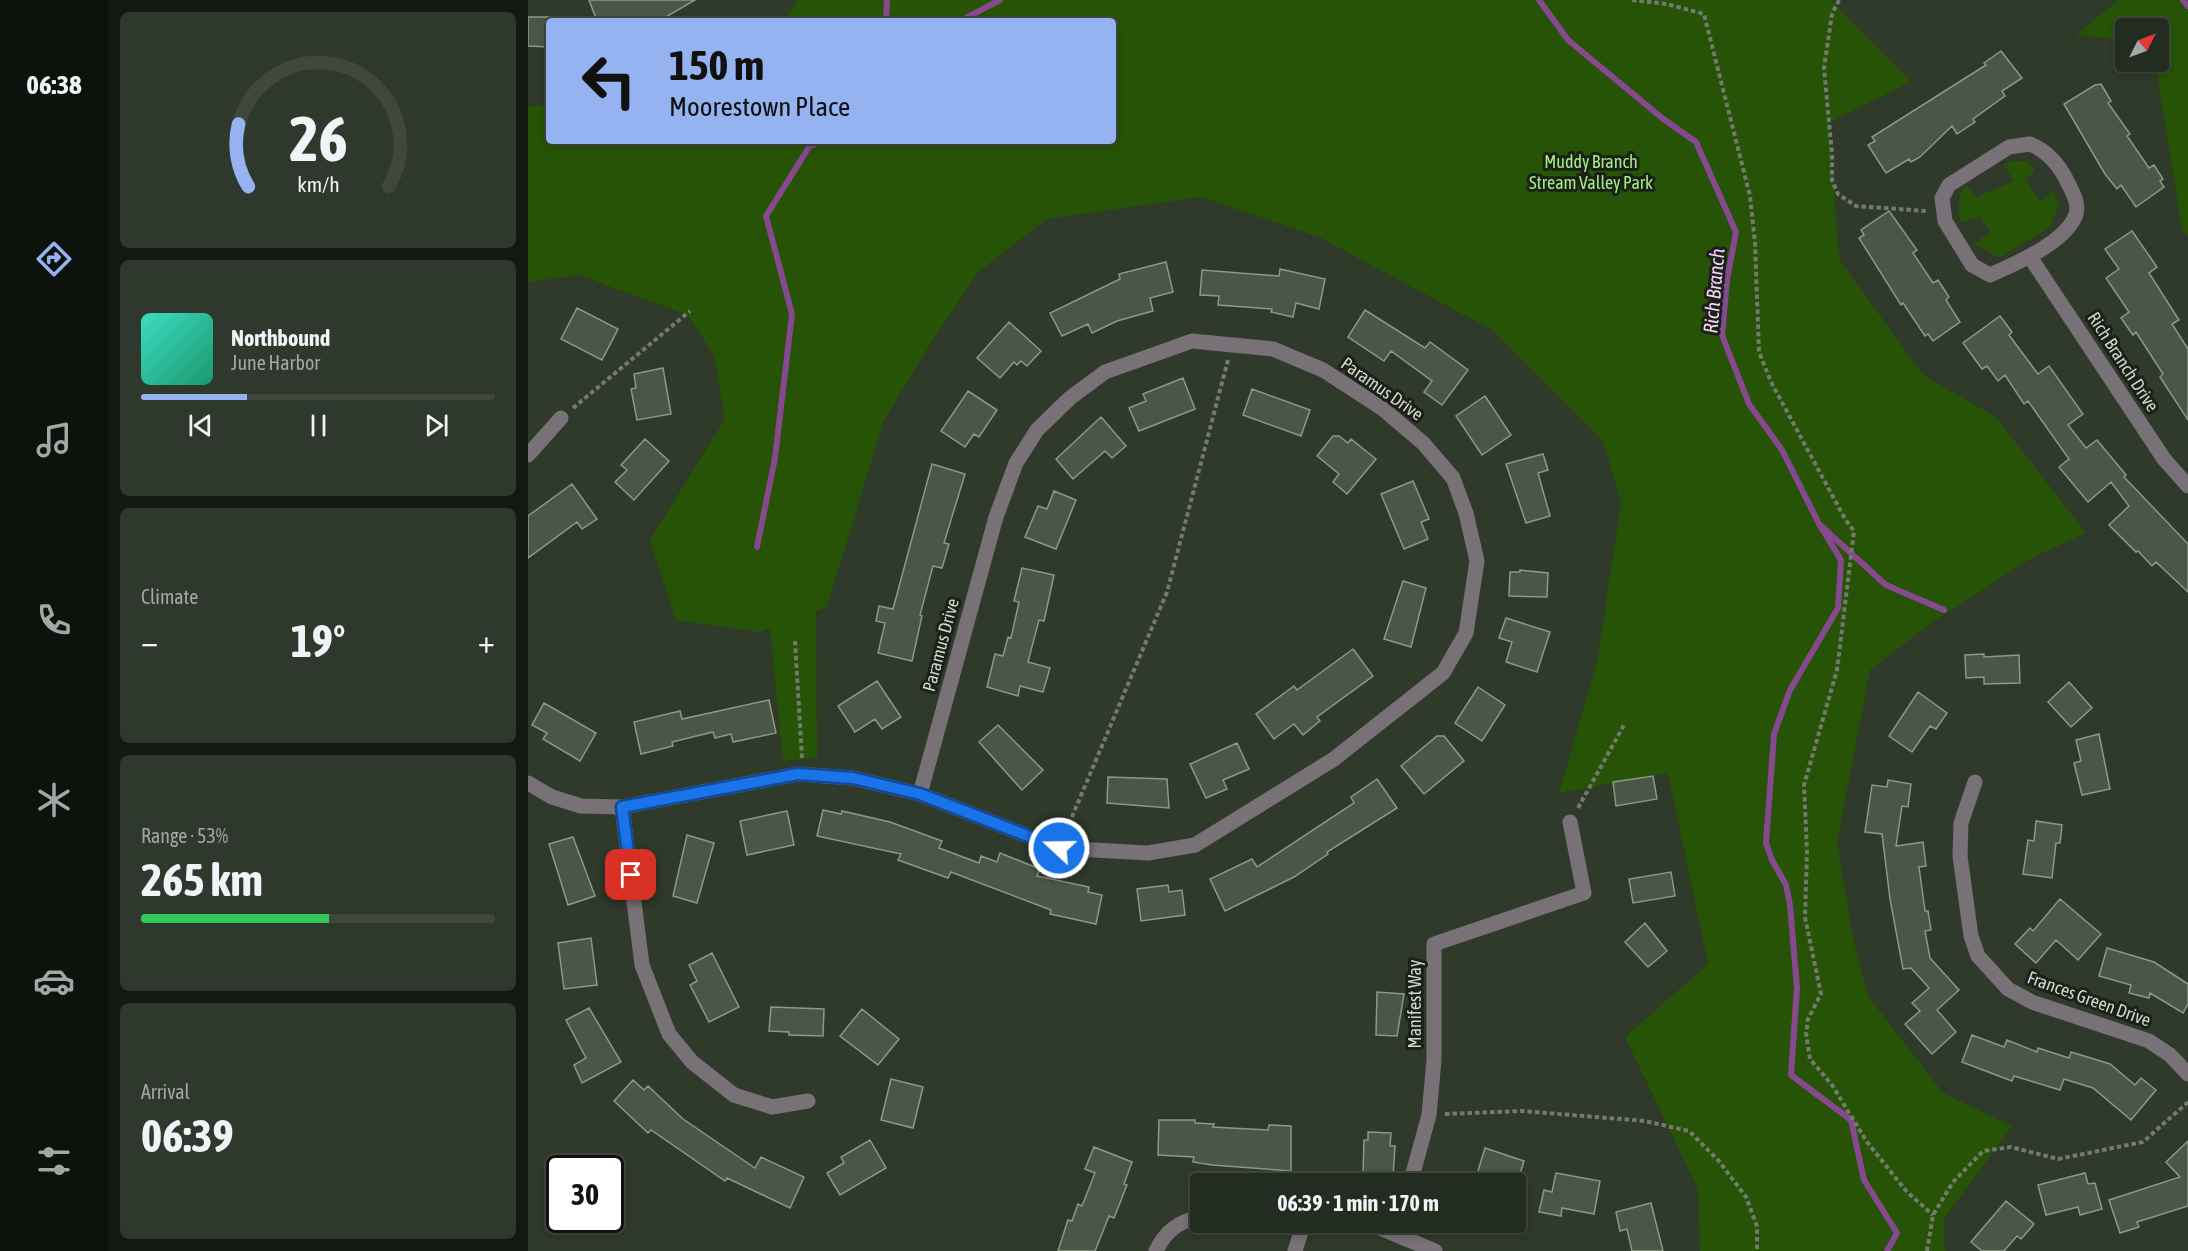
<!DOCTYPE html>
<html lang="en">
<head>
<meta charset="utf-8">
<style>
	body { margin:0; font-family:"Asap Condensed",sans-serif; background:#2f382d; color:#f1f3f6; height:100vh; display:flex; flex-direction:column; font-size:22px; white-space:nowrap }
	* { box-sizing:border-box; margin:0 }
	p { font-size:20px; color:#a3a7a5 }
	.icon { flex:none; width:33px; height:33px; fill:none; stroke:currentColor; stroke-width:2; stroke-linecap:round; stroke-linejoin:round }
	.map { position:relative; flex:1; overflow:hidden }
	.details { display:flex; flex-direction:column; gap:12px; padding:12px; background:#131812; width:420px }
	.details>* { flex:none }
	.hud { position:absolute; left:18px; top:18px; width:570px; height:126px; border-radius:6px; box-shadow:0 3px 9px #0003,0 0 0 2px #40483e; background:#95b2f1; color:#111; overflow:hidden }
	.needle { width:39px; rotate:48deg }
	.tools { position:absolute; left:1587px; top:18px; display:grid; gap:12px }
	.tools a { display:grid; place-items:center; width:54px; height:54px; border-radius:6px; background:#232c20; box-shadow:0 3px 9px #0003,0 0 0 2px #40483e; font-size:30px }
	.speed { position:absolute; left:18px; top:1155px; display:flex; gap:12px; font-size:30px; font-weight:700; text-align:center }
	.speed>* { display:grid; place-content:center; width:78px; height:78px; border-radius:50%; background:#232c20; box-shadow:0 3px 9px #0003,0 0 0 2px #40483e; line-height:1 }
	.speed .limit { border:3px solid #111; border-radius:9px; background:#fff; color:#111 }
	.pin { position:absolute; display:grid; place-items:center; width:51px; height:51px; color:#fff; margin:-26px; border-radius:12px; box-shadow:0 3px 9px #0006 }
	.me { position:absolute; width:66px; margin:-33px; rotate:291deg; stroke-linejoin:round; filter:drop-shadow(0 0 4px #0008) }
	.turn { display:flex; align-items:center; gap:21px; height:126px; padding:0 24px; font-size:27px }
	.turn .icon { width:78px; height:78px; stroke-width:2.5 }
	.turn b { display:block; font-size:42px; line-height:51px }
	.big { font-size:45px; font-weight:700; line-height:1.1 }
	.details .card { flex:1; display:flex; flex-direction:column; justify-content:center; gap:9px; min-width:0; padding:0 21px; border-radius:9px; background:#2f382d }
	.details .dial { align-items:center; gap:0 }
	.dial svg { height:156px; overflow:visible; fill:none; stroke:#40483e; stroke-width:7; stroke-linecap:round; text-anchor:middle }
	.dial text { fill:#f1f3f6; stroke:none }
	.song { display:flex; align-items:center; gap:18px }
	.cover { width:72px; height:72px; border-radius:9px; background:linear-gradient(135deg,hsl(170 70% 55%),hsl(160 70% 35%)) }
	.played { height:6px; border-radius:3px; background:linear-gradient(90deg,#95b2f1 30%,#40483e 30%) }
	.keys { display:flex; justify-content:space-around; direction:ltr }
	.heat { display:flex; justify-content:space-between; align-items:center; font-size:33px; direction:ltr }
	.charge { height:9px; border-radius:4px; background:linear-gradient(90deg,#34c759 53%,#40483e 0) }
	.trip { position:absolute; left:662px; top:1173px; width:336px; height:60px; border-radius:6px; background:#232c20; box-shadow:0 3px 9px #0003,0 0 0 2px #40483e; font-weight:700; line-height:60px; text-align:center }
	main { display:flex; flex:1; min-height:0 }
	.dock { display:flex; flex-direction:column; width:108px; justify-content:space-around; align-items:center; background:#0e120d; color:#a3a7a5 }
	.dock .icon { width:42px; height:42px }
	.dock .selected { color:#95b2f1 }
	.dock b { font-size:27px; color:#f1f3f6 }
	.map>svg:first-child { display:block }
	.green { fill:#265306 }
	.lines { fill:none; stroke-linecap:round; stroke-linejoin:round }
	.stream { stroke:#86488e; stroke-width:6 }
	.building { fill:#4b5746; stroke:#8c9987; stroke-width:1.5 }
	.path { stroke:#727b6e; stroke-width:4; stroke-dasharray:4.5 3; stroke-linecap:butt }
	.minor { stroke:#787178; stroke-width:15 }
	.route-casing { stroke:#114b97; stroke-width:15 }
	.route { stroke:#1a73e8; stroke-width:10 }
	.labels { text-anchor:middle; stroke-width:6; stroke-linejoin:round; paint-order:stroke }
	.park-label { font-size:18px; fill:#a5ed82; stroke:#1b2018 }
	.street-label { font-size:18px; fill:#d1d8ce; stroke:#1b2018 }
	.water-label { font-size:20px; font-style:italic; fill:#f6d4fa; stroke:#1b2018 }
</style>
</head>
<body>
<main>
<nav class="dock">
<b>06:38</b>
<svg class="icon selected" aria-label="directions" viewBox="0 0 24 24"><path d="M12 3l9 9-9 9-9-9zM9 14v-3h6M13 9l2 2-2 2"/></svg>
<svg class="icon" aria-label="music" viewBox="0 0 24 24"><path d="M9 18V5l10-2v13"/><circle cx="6" cy="18" r="3"/><circle cx="16" cy="16" r="3"/></svg>
<svg class="icon" aria-label="phone" viewBox="0 0 24 24"><path d="M5 4h4l2 5-3 2q2 4 5 5l2-3 5 2v4C11 20 4 13 5 4z"/></svg>
<svg class="icon" aria-label="climate" viewBox="0 0 24 24"><path d="M12 3v18M4 7l16 10M4 17L20 7"/></svg>
<svg class="icon" aria-label="car" viewBox="0 0 24 24"><path d="M5 17H2v-5l4-1 3-4h7l3 4 3 1v5h-3M9 17h6M6 11h13"/><circle cx="7" cy="17" r="2"/><circle cx="17" cy="17" r="2"/></svg>
<svg class="icon" aria-label="filters" viewBox="0 0 24 24"><path d="M4 7h16M4 17h16"/><circle cx="9" cy="7" r="2"/><circle cx="15" cy="17" r="2"/></svg>
</nav>
<section class="details">
<div class="card dial"><svg viewBox="0 0 100 80">
<path d="M14 69A42 42 0 1 1 86 69"/>
<path d="M14 69A42 42 0 0 1 9 37" stroke="#95b2f1"/>
<text x="50" y="56" font-size="32" font-weight="700">26</text>
<text x="50" y="72" font-size="11">km/h</text>
</svg></div>
<div class="card">
<div class="song"><i class="cover"></i><div><b>Northbound</b><p>June Harbor</p></div></div>
<div class="played"></div>
<div class="keys"><svg class="icon" aria-label="previous" viewBox="0 0 24 24"><path d="M18 5L8 12l10 7zM5 5v14"/></svg><svg class="icon" aria-label="pause" viewBox="0 0 24 24"><path d="M8 5v14M16 5v14"/></svg><svg class="icon" aria-label="next" viewBox="0 0 24 24"><path d="M6 5l10 7-10 7zM19 5v14"/></svg></div>
</div>
<div class="card"><p>Climate</p>
<div class="heat"><a>−</a><b class="big">19°</b><a>+</a></div>
</div>
<div class="card"><p>Range · 53%</p><b class="big">265 km</b><div class="charge"></div></div>
<div class="card"><p>Arrival</p><b class="big">06:39</b></div>
</section>
<div class="map">
<svg width="1660" height="1251" viewBox="0 0 1660 1251">
	<rect width="100%" height="100%" fill="#2f3a2a"/>
	<path class="green" d="M 269,0 L 1303,0 L 1383,82 L 1301,122 L 1311,259 L 1395,375 L 1468,417 L 1558,533 L 1502,559 L 1406,621 L 1342,670 L 1309,843 L 1325,938 L 1340,996 L 1415,1093 L 1484,1126 L 1415,1220 L 1417,1251 L 1172,1251 L 1170,1189 L 1097,1037 L 1180,964 L 1140,773 L 1031,793 L 1069,662 L 1093,503 L 1075,441 L 966,331 L 791,237 L 673,197 L 519,219 L 450,272 L 409,333 L 356,420 L 299,607 L 288,611 L 289,758 L 255,761 L 242,628 L 232,632 L 148,620 L 122,540 L 197,419 L 186,356 L 160,315 L 51,275 L 0,282 L 0,107 L 21,104 L 21,141 L 585,141 L 585,21 L 256,21 Z
		M 1590,0 L 1660,0 L 1660,237 L 1654,230 L 1627,62 L 1630,62 L 1630,28 L 1598,28 L 1597,40 L 1548,35 Z
		M 1485,161 L 1499,161 L 1507,170 L 1498,179 L 1512,202 L 1525,192 L 1531,204 L 1522,227 L 1471,258 L 1446,244 L 1462,232 L 1452,216 L 1433,223 C 1430,209 1428,198 1438,185 L 1448,197 L 1486,181 L 1475,164 Z"/>
	<g class="lines">
		<path class="stream" d="M 1011,0 L 1040,40 L 1134,118 L 1168,142 L 1208,232 L 1199,280 L 1194,335 L 1221,404 L 1254,450 L 1291,524 L 1358,585 L 1416,610
			M 1655,0 L 1660,6
			M 358,21 L 359,0
			M 432,21 L 472,0
			M 1291,524 L 1313,560 L 1310,608 L 1262,690 L 1246,734 L 1238,843 L 1244,860 L 1258,885 L 1262,905 L 1269,988 L 1263,1075 L 1323,1120 L 1336,1180 L 1369,1233 L 1359,1251
			M 229,547 L 247,458 L 264,314 L 238,216 L 281,147 L 292,141"/>
	</g>
	<path class="building" d="M 61,0 L 167,0 L 131,21 L 69,21 Z
		M 0,17 L 21,17 L 21,47 L 0,46 Z
		M 1473,51 L 1494,78 L 1474,91 L 1477,96 L 1445,119 L 1447,122 L 1429,134 L 1424,126 L 1392,157 L 1383,162 L 1381,159 L 1358,173 L 1340,145 L 1347,141 L 1344,137 L 1458,65 L 1456,63 Z
		M 1573,84 L 1583,101 L 1580,103 L 1602,134 L 1599,136 L 1621,168 L 1626,165 L 1635,179 L 1632,181 L 1636,187 L 1608,207 L 1593,185 L 1589,189 L 1577,174 L 1536,104 L 1567,85 Z
		M 1361,211 L 1389,250 L 1385,253 L 1405,283 L 1410,280 L 1421,297 L 1418,300 L 1432,322 L 1405,341 L 1400,334 L 1397,336 L 1375,303 L 1373,305 L 1331,238 L 1336,235 L 1333,230 Z
		M 1604,231 L 1629,267 L 1621,273 L 1651,320 L 1644,324 L 1660,349 L 1660,420 L 1632,377 L 1635,374 L 1608,332 L 1605,335 L 1593,318 L 1601,312 L 1578,278 L 1591,269 L 1577,249 Z
		M 638,262 L 645,292 L 622,298 L 625,311 L 589,321 L 564,333 L 560,324 L 534,336 L 522,313 L 592,279 L 591,274 Z
		M 752,269 L 797,279 L 791,309 L 768,303 L 765,317 L 743,312 L 744,309 L 690,305 L 691,296 L 672,295 L 674,270 L 751,276 Z
		M 49,308 L 90,329 L 74,360 L 33,339 Z
		M 837,310 L 897,348 L 902,342 L 940,370 L 914,405 L 896,392 L 904,381 L 863,351 L 856,361 L 820,337 Z
		M 1472,316 L 1484,332 L 1481,335 L 1510,374 L 1521,366 L 1555,414 L 1540,425 L 1558,448 L 1569,440 L 1598,475 L 1596,477 L 1660,544 L 1660,592 L 1628,562 L 1624,566 L 1610,551 L 1608,552 L 1581,525 L 1601,506 L 1583,482 L 1560,502 L 1531,467 L 1541,459 L 1500,401 L 1496,404 L 1477,375 L 1470,381 L 1459,366 L 1454,369 L 1435,343 Z
		M 481,322 L 513,351 L 499,366 L 493,361 L 489,365 L 486,362 L 472,378 L 449,358 Z
		M 135,368 L 143,414 L 109,420 L 103,389 L 108,388 L 106,374 Z
		M 655,378 L 667,409 L 611,431 L 601,408 L 618,401 L 615,394 Z
		M 724,389 L 782,410 L 773,436 L 715,415 Z
		M 440,391 L 469,410 L 451,437 L 446,434 L 437,447 L 413,431 Z
		M 957,396 L 983,435 L 954,455 L 928,416 Z
		M 573,417 L 598,446 L 584,458 L 577,451 L 545,479 L 528,459 Z
		M 805,436 L 811,436 L 820,443 L 823,439 L 848,459 L 819,494 L 805,482 L 811,474 L 789,456 Z
		M 117,439 L 141,461 L 106,500 L 87,482 L 99,470 L 93,465 Z
		M 1015,454 L 1020,470 L 1010,473 L 1022,516 L 998,523 L 978,464 Z
		M 404,464 L 437,474 L 416,543 L 421,544 L 414,568 L 405,566 L 392,615 L 394,616 L 384,661 L 350,653 L 357,623 L 348,621 L 351,606 L 365,609 Z
		M 885,481 L 901,519 L 893,522 L 900,539 L 876,549 L 853,494 Z
		M 44,484 L 69,519 L 54,529 L 49,522 L 0,558 L 0,516 Z
		M 526,491 L 548,500 L 528,549 L 497,537 L 510,506 L 519,509 Z
		M 494,568 L 526,575 L 516,621 L 511,620 L 500,662 L 522,668 L 515,692 L 492,686 L 490,696 L 459,687 L 467,654 L 475,656 L 480,637 L 483,638 L 491,602 L 486,601 Z
		M 992,570 L 1020,573 L 1019,597 L 981,596 L 982,572 L 992,572 Z
		M 875,581 L 898,588 L 883,647 L 856,639 Z
		M 978,618 L 1022,632 L 1009,672 L 978,662 L 984,642 L 971,638 Z
		M 825,649 L 845,676 L 789,717 L 792,721 L 775,735 L 766,724 L 746,739 L 728,714 L 766,686 L 769,690 Z
		M 1456,654 L 1456,657 L 1491,655 L 1492,683 L 1456,684 L 1456,677 L 1438,678 L 1437,655 Z
		M 349,681 L 373,717 L 354,729 L 347,719 L 327,732 L 310,706 Z
		M 1541,682 L 1564,708 L 1543,727 L 1520,702 Z
		M 950,687 L 977,705 L 954,741 L 927,723 Z
		M 1390,692 L 1419,713 L 1408,729 L 1402,726 L 1384,752 L 1361,736 Z
		M 241,700 L 248,733 L 205,742 L 203,734 L 187,738 L 185,732 L 144,742 L 145,746 L 113,754 L 106,722 L 152,711 L 154,719 Z
		M 16,703 L 68,733 L 52,761 L 15,739 L 19,733 L 4,725 Z
		M 470,725 L 515,770 L 494,790 L 451,742 Z
		M 1571,734 L 1582,789 L 1554,795 L 1546,763 L 1553,761 L 1548,740 Z
		M 909,736 L 916,736 L 936,761 L 896,794 L 873,766 Z
		M 709,743 L 721,769 L 695,780 L 699,789 L 678,798 L 662,764 Z
		M 1125,776 L 1129,799 L 1088,806 L 1085,782 Z
		M 580,777 L 639,779 L 641,808 L 579,803 Z
		M 849,779 L 869,808 L 799,852 L 800,854 L 766,877 L 697,911 L 682,879 L 724,859 L 729,867 L 826,803 L 823,797 Z
		M 1360,780 L 1383,784 L 1380,807 L 1374,806 L 1368,846 L 1395,842 L 1398,866 L 1391,867 L 1397,911 L 1400,911 L 1403,930 L 1397,931 L 1402,958 L 1431,990 L 1409,1010 L 1428,1032 L 1404,1054 L 1377,1024 L 1392,1011 L 1384,1003 L 1401,988 L 1383,968 L 1375,969 L 1362,899 L 1354,834 L 1337,832 L 1344,785 L 1359,787 Z
		M 295,810 L 313,814 L 314,811 L 362,822 L 414,841 L 411,848 L 451,863 L 453,856 L 469,862 L 472,853 L 512,869 L 509,876 L 561,887 L 560,892 L 574,895 L 568,924 L 522,914 L 523,910 L 423,872 L 420,878 L 370,860 L 373,854 L 289,836 Z
		M 259,811 L 266,845 L 219,855 L 212,821 Z
		M 1508,821 L 1534,825 L 1532,843 L 1528,843 L 1524,878 L 1495,874 L 1500,840 L 1506,841 Z
		M 159,835 L 186,843 L 169,903 L 145,896 Z
		M 45,837 L 67,896 L 40,905 L 21,844 Z
		M 1143,872 L 1147,896 L 1105,903 L 1101,879 Z
		M 640,885 L 641,892 L 654,890 L 657,915 L 613,921 L 609,889 Z
		M 1532,899 L 1573,934 L 1550,960 L 1528,940 L 1508,963 L 1487,944 L 1502,928 L 1505,931 Z
		M 1117,923 L 1139,951 L 1120,967 L 1097,942 Z
		M 63,938 L 69,985 L 36,989 L 30,943 Z
		M 1579,948 L 1626,962 L 1660,984 L 1660,1004 L 1655,1013 L 1622,993 L 1621,998 L 1601,993 L 1603,985 L 1571,976 Z
		M 184,953 L 211,1007 L 181,1022 L 162,985 L 169,981 L 161,965 Z
		M 849,992 L 876,994 L 869,1036 L 848,1035 Z
		M 243,1007 L 296,1009 L 295,1036 L 261,1035 L 261,1032 L 241,1031 Z
		M 61,1008 L 93,1062 L 54,1083 L 46,1065 L 58,1058 L 38,1020 Z
		M 334,1009 L 371,1039 L 350,1065 L 312,1036 Z
		M 1444,1035 L 1476,1047 L 1479,1040 L 1509,1052 L 1510,1048 L 1541,1058 L 1543,1052 L 1582,1064 L 1607,1085 L 1613,1078 L 1628,1090 L 1603,1120 L 1565,1088 L 1536,1079 L 1532,1090 L 1486,1076 L 1484,1081 L 1434,1062 Z
		M 363,1079 L 395,1087 L 385,1128 L 353,1120 Z
		M 105,1080 L 116,1090 L 120,1086 L 155,1119 L 227,1168 L 233,1157 L 276,1177 L 262,1208 L 199,1178 L 197,1181 L 123,1130 L 120,1133 L 86,1101 Z
		M 631,1120 L 667,1120 L 667,1123 L 686,1124 L 685,1127 L 740,1130 L 741,1125 L 763,1126 L 763,1171 L 684,1165 L 665,1162 L 666,1157 L 630,1155 Z
		M 840,1132 L 863,1133 L 862,1146 L 867,1146 L 865,1176 L 835,1174 L 836,1140 L 840,1140 Z
		M 342,1140 L 358,1168 L 312,1195 L 299,1173 L 316,1163 L 313,1157 Z
		M 1660,1141 L 1660,1206 L 1609,1222 L 1611,1227 L 1592,1233 L 1581,1200 L 1652,1177 L 1638,1162 Z
		M 566,1147 L 604,1162 L 596,1184 L 599,1185 L 586,1218 L 581,1216 L 567,1251 L 530,1251 L 540,1220 L 544,1221 L 550,1204 L 554,1206 L 567,1173 L 557,1169 Z
		M 957,1148 L 996,1161 L 989,1184 L 946,1184 Z
		M 1028,1173 L 1072,1181 L 1066,1214 L 1034,1208 L 1033,1216 L 1011,1212 L 1016,1190 L 1024,1192 Z
		M 1557,1173 L 1560,1184 L 1567,1183 L 1574,1209 L 1552,1215 L 1550,1207 L 1518,1215 L 1510,1185 Z
		M 1478,1201 L 1506,1224 L 1493,1239 L 1489,1236 L 1476,1251 L 1454,1251 L 1443,1242 Z
		M 1123,1203 L 1135,1251 L 1104,1251 L 1099,1229 L 1092,1231 L 1088,1212 Z"/>
	<g class="lines">
		<path class="path" d="M 1104,0 L 1139,4 L 1176,14 L 1222,196 L 1227,243 L 1231,352 L 1243,382 L 1317,519 L 1326,531 L 1309,670 L 1276,785 L 1279,851 L 1277,917 L 1293,994 L 1280,1019 L 1278,1033 L 1282,1059 L 1304,1085 L 1339,1142 L 1379,1192 L 1405,1215
			M 1311,0 L 1304,14 L 1296,68 L 1304,154 L 1304,180 L 1310,194 L 1328,206 L 1398,211
			M 45,408 L 162,311
			M 267,641 L 274,759
			M 1050,808 L 1096,725
			M 538,831 L 639,592 L 700,360
			M 917,1114 L 994,1111 L 1117,1121 L 1161,1131 L 1191,1161 L 1218,1197 L 1229,1226 L 1229,1251
			M 1399,1251 L 1405,1215 L 1425,1182 L 1455,1151 L 1483,1147 L 1530,1159 L 1615,1142 L 1660,1102"/>
		<path class="minor" d="M 1502,144 C 1519,151 1532,166 1540,183 C 1545,193 1551,203 1548,214 C 1539,242 1487,264 1462,275 L 1444,265 L 1417,221 L 1414,198 L 1421,185 L 1481,147 Z
			M 1502,257 L 1636,459 L 1660,486
			M 0,455 L 33,418
			M 1447,782 L 1433,823 L 1432,856 L 1443,936 L 1450,956 L 1480,989 L 1504,1002 L 1621,1041 L 1642,1055 L 1660,1074
			M 0,783 L 24,797 L 53,806 L 94,807 L 270,774 L 325,778 L 392,794 L 531,848 L 620,853 L 667,845 L 806,759 L 915,673 L 938,633 L 949,561 L 938,513 L 925,478 L 895,443 L 855,409 L 795,370 L 745,349 L 664,341 L 577,372 L 542,398 L 509,430 L 488,463 L 468,517 L 392,794
			M 94,807 L 114,965 L 141,1034 L 164,1062 L 206,1095 L 244,1107 L 280,1101
			M 882,1184 L 901,1115 L 906,1060 L 906,944 L 1056,893 L 1042,822
			M 787,1222 L 852,1228 L 907,1251
			M 628,1251 C 637,1231 651,1221 672,1217
			M 767,1251 L 776,1222"/>
	</g>
	<g class="lines">
		<defs>
			<path id="route" d="M 103,875 L 94,807 L 270,774 L 325,778 L 392,794 L 531,848"/>
		</defs>
		<use href="#route" class="route-casing"/>
		<use href="#route" class="route"/>
	</g>
	<g class="labels">
		<g class="park-label">
			<text x="1063" y="168">Muddy Branch<tspan x="1063" dy="21">Stream Valley Park</tspan></text>
		</g>
		<g class="street-label">
			<text transform="translate(1595 362) rotate(57)" y="6">Rich Branch Drive</text>
			<text transform="translate(854 389) rotate(35)" y="6">Paramus Drive</text>
			<text transform="translate(413 645) rotate(-75)" y="6">Paramus Drive</text>
			<text transform="translate(1561 999) rotate(20)" y="6">Frances Green Drive</text>
			<text transform="translate(887 1004) rotate(-90)" y="6">Manifest Way</text>
		</g>
		<g class="water-label">
			<text transform="translate(1186 291) rotate(-85)" y="7">Rich Branch</text>
		</g>
	</g>
</svg>
<div class="tools">
<a><svg class="needle" viewBox="-14 -14 28 28"><path d="M0-13l5 13h-10z" fill="#e53935"/><path d="M0 13l5-13h-10z" fill="#a3a7a5"/></svg></a>
</div>
<div class="speed"><div class="limit">30</div></div>
<div class="pin" style="left:103px;top:875px;background:#d93025"><svg class="icon" aria-label="arrive" viewBox="0 0 24 24"><path d="M6 21V4h12l-3 4 3 4H6"/></svg></div>
<svg class="me" style="left:531px;top:848px" viewBox="-20 -20 40 40"><circle r="17" fill="#1a73e8" stroke="#fff" stroke-width="3"/><path d="M0-11L8 9 0 5-8 9z" fill="#fff"/></svg>
<div class="trip">06:39 · 1 min · 170 m</div>
<div class="hud">
<div class="turn"><svg class="icon" aria-label="left" viewBox="0 0 24 24"><path d="M17 20v-9H6M10 6l-5 5 5 5"/></svg><div><b>150 m</b>Moorestown Place</div></div>
</div>
</div>
</main>
</body>
</html>
